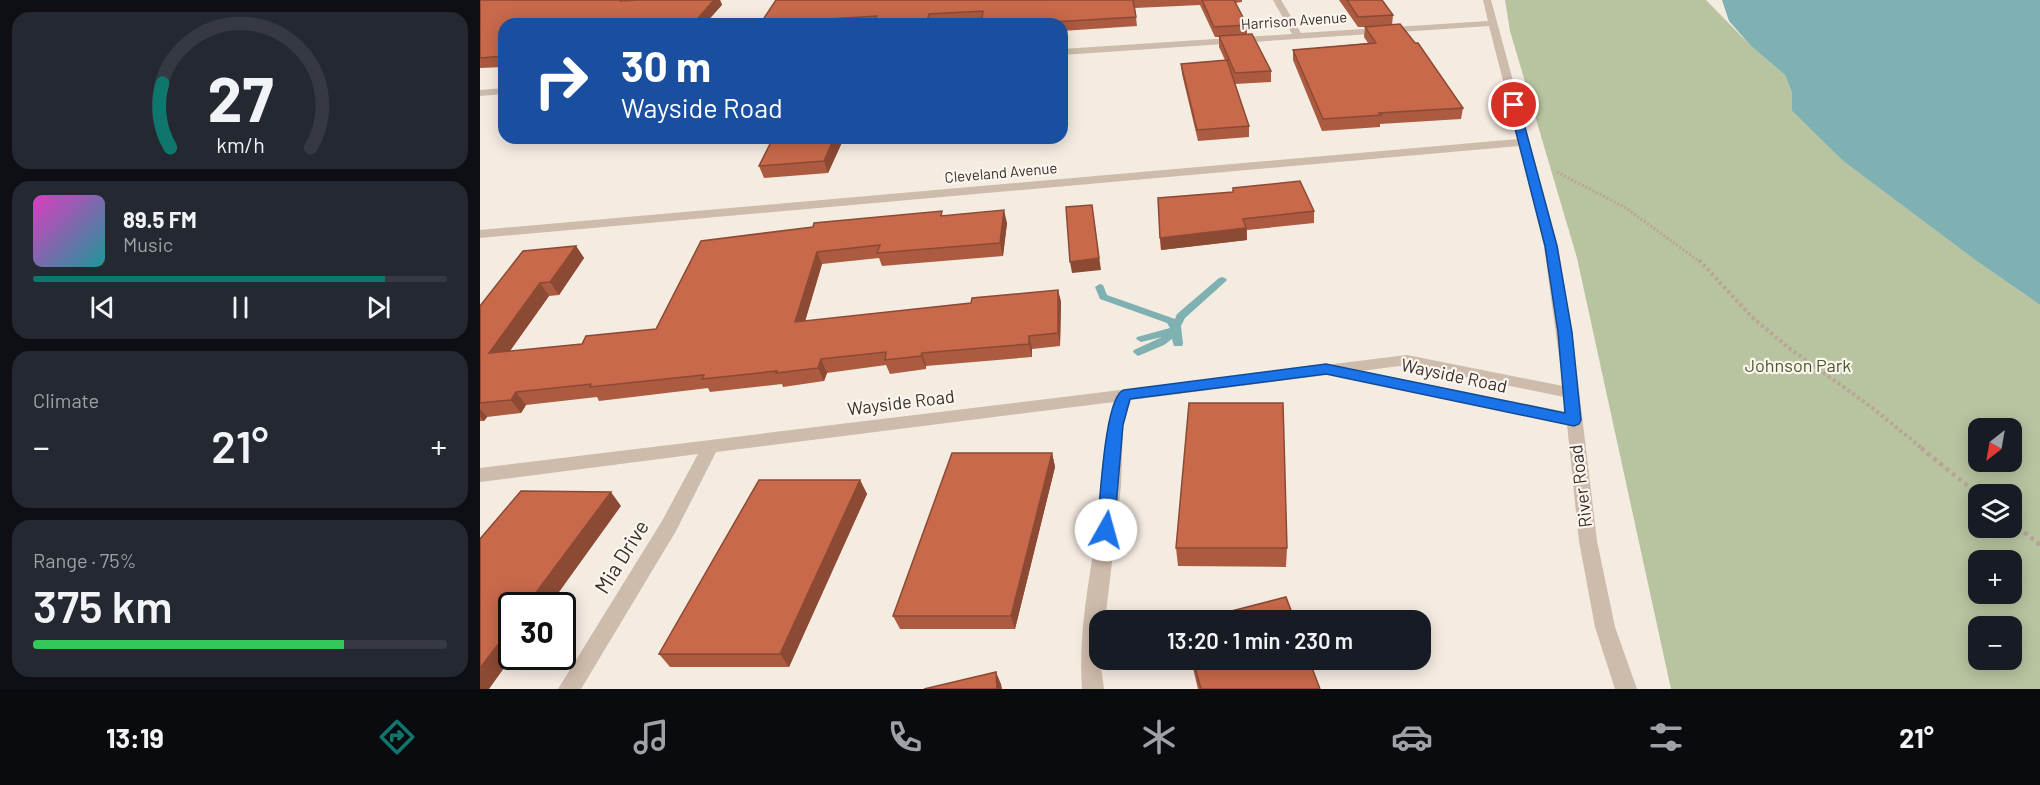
<!DOCTYPE html>
<html lang="en">
<head>
<meta charset="utf-8">
<style>
	body { margin:0; font-family:Barlow,sans-serif; background:#242831; color:#f1f3f6; height:100vh; display:flex; flex-direction:column; font-size:22px; white-space:nowrap }
	* { box-sizing:border-box; margin:0 }
	p { font-size:20px; color:#9ea1a6 }
	.icon { flex:none; width:33px; height:33px; fill:none; stroke:currentColor; stroke-width:2; stroke-linecap:round; stroke-linejoin:round }
	.map { position:relative; flex:1; overflow:hidden }
	.panel { display:flex; flex-direction:column; gap:12px; padding:12px; background:#0d0f14; width:480px }
	.panel>* { flex:none }
	.hud { position:absolute; left:18px; top:18px; width:570px; height:126px; border-radius:18px; box-shadow:0 3px 15px #0003; background:#1a4fa0; color:#fff; overflow:hidden }
	.needle { width:39px; rotate:211deg }
	.tools { position:absolute; left:1488px; top:418px; display:grid; gap:12px }
	.tools a { display:grid; place-items:center; width:54px; height:54px; border-radius:12px; background:#171b24; box-shadow:0 3px 15px #0003; font-size:30px }
	.speed { position:absolute; left:18px; top:592px; display:flex; gap:12px; font-size:30px; font-weight:700; text-align:center }
	.speed>* { display:grid; place-content:center; width:78px; height:78px; border-radius:50%; background:#171b24; box-shadow:0 3px 15px #0003; line-height:1 }
	.speed .limit { border:3px solid #111; border-radius:9px; background:#fff; color:#111 }
	.pin { position:absolute; display:grid; place-items:center; width:51px; height:51px; color:#fff; margin:-26px; border:3px solid #fff; border-radius:50%; box-shadow:0 2px 6px #0007 }
	.me { position:absolute; width:66px; margin:-33px; rotate:7deg; stroke-linejoin:round; filter:drop-shadow(0 0 4px #0008) }
	.turn { display:flex; align-items:center; gap:21px; height:126px; padding:0 24px; font-size:27px }
	.turn .icon { width:78px; height:78px; stroke-width:2.5 }
	.turn b { display:block; font-size:42px; line-height:51px }
	.big { font-size:45px; font-weight:600; line-height:1.1 }
	.panel .card { flex:1; display:flex; flex-direction:column; justify-content:center; gap:9px; min-width:0; padding:0 21px; border-radius:18px; background:#242831 }
	.panel .dial { align-items:center; gap:0 }
	.dial svg { height:156px; overflow:visible; fill:none; stroke:#363941; stroke-width:7; stroke-linecap:round; text-anchor:middle }
	.dial text { fill:#f1f3f6; stroke:none }
	.song { display:flex; align-items:center; gap:18px }
	.cover { width:72px; height:72px; border-radius:9px; background:linear-gradient(135deg,hsl(310 70% 55%),hsl(180 70% 35%)) }
	.played { height:6px; border-radius:3px; background:linear-gradient(90deg,#0f766e 85%,#363941 85%) }
	.keys { display:flex; justify-content:space-around; direction:ltr }
	.heat { display:flex; justify-content:space-between; align-items:center; font-size:33px; direction:ltr }
	.charge { height:9px; border-radius:4px; background:linear-gradient(90deg,#34c759 75%,#363941 0) }
	.trip { position:absolute; left:609px; top:610px; width:342px; height:60px; border-radius:18px; background:#171b24; box-shadow:0 3px 15px #0003; font-weight:600; line-height:60px; text-align:center }
	.dock { display:flex; height:96px; justify-content:space-around; align-items:center; background:#090b0e; color:#9ea1a6 }
	.dock .icon { width:42px; height:42px }
	.dock .selected { color:#0f766e }
	.dock b { font-size:27px; color:#f1f3f6 }
	main { display:flex; flex:1; min-height:0 }
	.map>svg:first-child { display:block }
	.green { fill:#b8c4a0; fill-rule:evenodd }
	.water { fill:#7fb0b2 }
	.lines { fill:none; stroke-linecap:round; stroke-linejoin:round }
	.stream { fill:#7fb0b2; fill-rule:evenodd }
	.path-far2 { stroke:#b9a596; stroke-width:3; stroke-dasharray:2 2; stroke-linecap:butt }
	.path-far1 { stroke:#b9a596; stroke-width:4; stroke-dasharray:3 3; stroke-linecap:butt }
	.path { stroke:#b9a596; stroke-width:4.5; stroke-dasharray:4 4; stroke-linecap:butt }
	.minor { fill:#cdbbac; fill-rule:evenodd }
	.wall { fill:#ac5a40 }
	.shaded-wall { fill:#8c4a34 }
	.building { fill:#c8694b; stroke:#8c4a34; stroke-width:1.5 }
	.route { fill:#1a73e8; stroke:#114b97; stroke-width:1.5 }
	.labels { text-anchor:middle; stroke-width:4.5; stroke-linejoin:round; paint-order:stroke }
	.far-street-label { font-size:15px; fill:#3b302b; stroke:#fbf5ee }
	.park-label { font-size:18px; fill:#4a5a2e; stroke:#fbf5ee }
	.street-label { font-size:18px; fill:#3b302b; stroke:#fbf5ee }
	.near-street-label { font-size:21px; fill:#3b302b; stroke:#fbf5ee }
</style>
</head>
<body>
<main>
<section class="panel">
<div class="card dial"><svg viewBox="0 0 100 80">
<path d="M14 69A42 42 0 1 1 86 69"/>
<path d="M14 69A42 42 0 0 1 10 36" stroke="#0f766e"/>
<text x="50" y="56" font-size="32" font-weight="700">27</text>
<text x="50" y="72" font-size="11">km/h</text>
</svg></div>
<div class="card">
<div class="song"><i class="cover"></i><div><b>89.5 FM</b><p>Music</p></div></div>
<div class="played"></div>
<div class="keys"><svg class="icon" aria-label="previous" viewBox="0 0 24 24"><path d="M18 5L8 12l10 7zM5 5v14"/></svg><svg class="icon" aria-label="pause" viewBox="0 0 24 24"><path d="M8 5v14M16 5v14"/></svg><svg class="icon" aria-label="next" viewBox="0 0 24 24"><path d="M6 5l10 7-10 7zM19 5v14"/></svg></div>
</div>
<div class="card"><p>Climate</p>
<div class="heat"><a>−</a><b class="big">21°</b><a>+</a></div>
</div>
<div class="card"><p>Range · 75%</p><b class="big">375 km</b><div class="charge"></div></div>
</section>
<div class="map">
<svg width="1560" height="689" viewBox="0 0 1560 689">
	<rect width="100%" height="100%" fill="#f4ebe1"/>
	<path class="green" d="M 1025,0 L 1226,0 L 1271,46 L 1305,75 L 1312,93 L 1312,111 L 1363,161 L 1498,262 L 1560,305 L 1560,689 L 1191,689 L 1097,258 L 1030,31 ZM 1498,429 L 1532,429 L 1532,462 L 1498,462 ZM 1498,495 L 1532,495 L 1532,528 L 1498,528 ZM 1498,561 L 1532,561 L 1532,594 L 1498,594 ZM 1498,627 L 1532,627 L 1532,660 L 1498,660 Z"/>
	<path class="water" d="M 1242,0 L 1560,0 L 1560,305 L 1498,262 L 1363,161 L 1312,111 L 1312,93 L 1305,75 L 1271,46 L 1249,21 Z"/>
	<g class="lines">
		<path class="stream" d="M 742,277 L 745,278 L 747,280 L 745,282 L 705,318 L 701,326 L 703,344 L 702,346 L 694,346 L 692,339 L 684,345 L 658,356 L 653,352 L 654,350 L 682,337 L 661,342 L 656,339 L 657,337 L 690,328 L 687,323 L 620,299 L 615,287 L 620,284 L 623,285 L 627,295 L 695,319 L 697,314 L 739,278 Z"/>
		<path class="path-far2" d="M 1077,172 L 1146,208 L 1220,262"/>
		<path class="path-far1" d="M 1219,260 L 1272,317 L 1305,345 L 1390,406 L 1443,449"/>
		<path class="path" d="M 1441,448 L 1499,495
			M 1532,522 L 1560,545"/>
		<path class="minor" d="M 793,0 L 801,0 L 821,33 L 1008,21 L 1003,0 L 1011,0 L 1078,246 L 1092,332 L 1117,541 L 1135,627 L 1157,689 L 1135,689 L 1115,627 L 1099,541 L 1087,424 L 855,374 L 651,400 L 643,425 L 641,486 L 625,621 L 620,621 L 620,660 L 624,689 L 602,689 C 597,622 615,555 623,488 C 626,459 625,431 634,402 L 236,452 L 196,531 L 101,689 L 78,689 L 182,521 L 218,454 L 0,482 L 0,468 L 927,355 L 1083,386 L 1064,246 L 1039,146 L 0,238 L 0,230 L 1038,139 L 1009,26 L 582,55 L 582,49 L 812,34 ZM 927,365 L 1084,397 L 1086,412 L 881,371 Z
			M 24,88 L 24,94 L 0,96 L 0,90 Z"/>
	</g>
	<path class="wall" d="M 0,0 L 240,0 L 242,5 L 24,24 L 24,67 L 0,68 Z
		M 296,0 L 762,0 L 762,2 L 755,3 L 767,25 L 767,34 L 791,71 L 791,82 L 755,84 L 769,126 L 769,137 L 718,141 L 702,74 L 701,64 L 745,60 L 739,47 L 739,37 L 735,37 L 720,5 L 655,8 L 657,26 L 582,31 L 582,24 L 501,24 L 502,21 L 451,24 L 280,24 Z
		M 859,0 L 902,0 L 913,15 L 912,25 L 983,108 L 981,119 L 900,124 L 900,127 L 842,131 L 813,60 L 813,50 L 888,43 L 884,37 L 885,27 L 878,27 Z
		M 293,138 L 364,138 L 348,173 L 284,178 L 279,166 Z
		M 678,198 L 834,211 L 834,223 L 767,230 L 767,240 L 681,250 Z
		M 464,215 L 527,223 L 523,256 L 402,266 L 399,258 L 342,264 L 325,321 L 491,303 L 578,290 L 581,302 L 580,346 L 552,349 L 552,357 L 446,366 L 446,369 L 410,374 L 406,365 L 347,373 L 344,381 L 303,387 L 302,384 L 230,392 L 228,388 L 119,401 L 117,397 L 46,405 L 41,413 L 7,417 L 4,421 L 0,421 L 0,306 L 96,246 L 104,258 L 79,295 L 69,296 L 30,351 L 102,344 L 176,329 L 221,241 Z
		M 572,453 L 575,467 L 535,629 L 420,629 L 413,616 Z
		M 380,480 L 387,494 L 309,667 L 190,667 L 179,654 Z
		M 696,548 L 807,548 L 806,567 L 698,566 Z
		M 711,660 L 829,660 L 840,689 L 718,689 Z"/>
	<path class="shaded-wall" d="M 234,0 L 240,0 L 242,5 L 225,24 L 213,24 Z
		M 449,14 L 451,24 L 446,24 Z
		M 354,138 L 364,138 L 348,173 L 344,161 Z
		M 612,205 L 621,270 L 592,273 L 590,262 Z
		M 524,210 L 527,223 L 523,256 L 520,243 Z
		M 766,228 L 767,240 L 681,250 L 680,238 Z
		M 96,246 L 104,258 L 79,295 L 70,282 Z
		M 337,252 L 342,264 L 321,335 L 315,322 Z
		M 60,283 L 69,296 L 19,366 L 9,353 Z
		M 578,290 L 581,302 L 580,346 L 578,333 Z
		M 549,336 L 552,349 L 552,357 L 549,344 Z
		M 442,353 L 446,366 L 446,369 L 441,356 Z
		M 341,359 L 347,373 L 344,381 L 338,368 Z
		M 36,392 L 46,405 L 41,413 L 31,400 Z
		M 0,409 L 7,417 L 4,421 L 0,416 Z
		M 572,453 L 575,467 L 535,629 L 531,616 Z
		M 380,480 L 387,494 L 309,667 L 300,654 Z
		M 131,492 L 141,506 L 69,606 L 46,606 Z
		M 32,626 L 32,657 L 9,689 L 0,689 L 0,668 Z
		M 516,672 L 521,684 L 522,689 L 517,689 Z"/>
	<path class="building" d="M 0,0 L 142,0 L 141,1 L 159,0 L 234,0 L 213,24 L 24,24 L 24,56 L 0,58 Z
		M 296,0 L 653,0 L 656,17 L 539,24 L 501,24 L 503,11 L 449,14 L 446,24 L 394,24 L 397,16 L 332,20 L 329,24 L 280,24 Z
		M 722,0 L 754,0 L 767,25 L 734,27 Z
		M 867,0 L 902,0 L 913,15 L 878,17 Z
		M 920,24 L 935,43 L 938,43 L 983,108 L 899,113 L 901,115 L 843,119 L 813,50 L 896,43 L 885,27 Z
		M 772,34 L 791,71 L 755,73 L 739,36 Z
		M 747,60 L 769,126 L 717,130 L 701,64 Z
		M 293,138 L 354,138 L 344,161 L 279,166 Z
		M 820,181 L 834,211 L 763,219 L 766,228 L 680,238 L 678,198 L 753,192 L 753,188 Z
		M 612,205 L 619,258 L 590,262 L 586,207 Z
		M 524,210 L 520,243 L 397,253 L 400,245 L 337,252 L 315,322 L 491,303 L 492,298 L 578,290 L 578,333 L 549,336 L 549,344 L 442,353 L 441,356 L 405,360 L 406,352 L 341,359 L 338,368 L 296,373 L 297,371 L 222,379 L 224,375 L 110,387 L 111,384 L 36,392 L 31,400 L 0,403 L 0,306 L 43,251 L 96,246 L 70,282 L 60,283 L 9,353 L 102,344 L 106,336 L 176,329 L 221,241 L 333,227 L 334,223 L 462,211 L 461,216 Z
		M 709,403 L 803,403 L 807,548 L 696,548 Z
		M 472,453 L 572,453 L 531,616 L 413,616 Z
		M 279,480 L 380,480 L 300,654 L 179,654 Z
		M 41,491 L 131,492 L 46,606 L 32,606 L 32,626 L 0,668 L 0,539 Z
		M 806,597 L 815,621 L 713,621 Z
		M 713,660 L 829,660 L 840,689 L 721,689 Z
		M 516,672 L 517,689 L 444,689 Z"/>
	<path class="route" d="M 1034,102 L 1039,105 L 1077,246 L 1092,332 L 1101,420 L 1099,424 L 1094,426 L 846,374 L 650,399 L 643,425 L 634,530 L 632,535 L 626,537 L 620,535 L 617,530 C 620,508 624,395 644,390 L 846,364 L 1085,413 L 1078,332 L 1065,246 L 1029,105 Z"/>
	<g class="labels">
		<g class="far-street-label">
			<text transform="translate(814 21) rotate(-4)" y="5">Harrison Avenue</text>
			<text transform="translate(521 173) rotate(-5)" y="5">Cleveland Avenue</text>
		</g>
		<g class="park-label">
			<text x="1318" y="372">Johnson Park</text>
		</g>
		<g class="street-label">
			<text transform="translate(974 376) rotate(12)" y="6">Wayside Road</text>
			<text transform="translate(421 403) rotate(-7)" y="6">Wayside Road</text>
			<text transform="translate(1101 486) rotate(-97)" y="6">River Road</text>
		</g>
		<g class="near-street-label">
			<text transform="translate(142 557) rotate(-58)" y="7">Mia Drive</text>
		</g>
	</g>
</svg>
<div class="tools">
<a><svg class="needle" viewBox="-14 -14 28 28"><path d="M0-13l5 13h-10z" fill="#e53935"/><path d="M0 13l5-13h-10z" fill="#9ea1a6"/></svg></a>
<a><svg class="icon" aria-label="layers" viewBox="0 0 24 24"><path d="M12 4l9 5-9 5-9-5zM3 14l9 5 9-5"/></svg></a>
<a>+</a>
<a>−</a>
</div>
<div class="speed"><div class="limit">30</div></div>
<div class="pin" style="left:1034px;top:105px;background:#d93025"><svg class="icon" aria-label="arrive" viewBox="0 0 24 24"><path d="M6 21V4h12l-3 4 3 4H6"/></svg></div>
<svg class="me" style="left:626px;top:530px" viewBox="-20 -20 40 40"><circle r="19" fill="#fff"/><path d="M0-13L10 11 0 6-10 11z" fill="#1a73e8"/></svg>
<div class="trip">13:20 · 1 min · 230 m</div>
<div class="hud">
<div class="turn"><svg class="icon" aria-label="right" viewBox="0 0 24 24"><path d="M7 20v-9h11M14 6l5 5-5 5"/></svg><div><b>30 m</b>Wayside Road</div></div>
</div>
</div>
</main>
<nav class="dock">
<b>13:19</b>
<svg class="icon selected" aria-label="directions" viewBox="0 0 24 24"><path d="M12 3l9 9-9 9-9-9zM9 14v-3h6M13 9l2 2-2 2"/></svg>
<svg class="icon" aria-label="music" viewBox="0 0 24 24"><path d="M9 18V5l10-2v13"/><circle cx="6" cy="18" r="3"/><circle cx="16" cy="16" r="3"/></svg>
<svg class="icon" aria-label="phone" viewBox="0 0 24 24"><path d="M5 4h4l2 5-3 2q2 4 5 5l2-3 5 2v4C11 20 4 13 5 4z"/></svg>
<svg class="icon" aria-label="climate" viewBox="0 0 24 24"><path d="M12 3v18M4 7l16 10M4 17L20 7"/></svg>
<svg class="icon" aria-label="car" viewBox="0 0 24 24"><path d="M5 17H2v-5l4-1 3-4h7l3 4 3 1v5h-3M9 17h6M6 11h13"/><circle cx="7" cy="17" r="2"/><circle cx="17" cy="17" r="2"/></svg>
<svg class="icon" aria-label="filters" viewBox="0 0 24 24"><path d="M4 7h16M4 17h16"/><circle cx="9" cy="7" r="2"/><circle cx="15" cy="17" r="2"/></svg>
<b>21°</b>
</nav>
</body>
</html>
